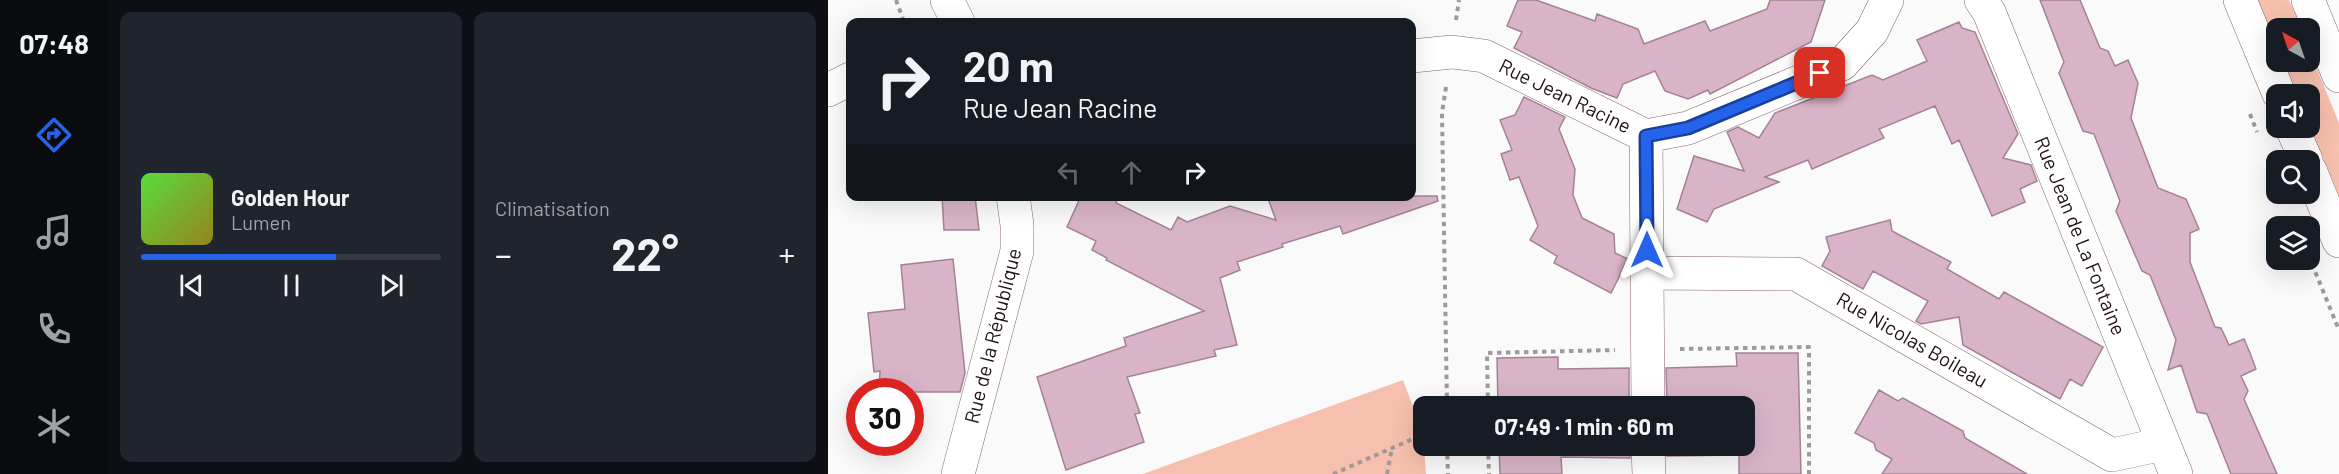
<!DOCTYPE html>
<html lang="fr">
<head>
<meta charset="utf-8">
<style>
	body { margin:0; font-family:Barlow,sans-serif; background:#20242c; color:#f1f3f6; height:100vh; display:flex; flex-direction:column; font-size:22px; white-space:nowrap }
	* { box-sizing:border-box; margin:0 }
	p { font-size:20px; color:#9ea1a6 }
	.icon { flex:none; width:33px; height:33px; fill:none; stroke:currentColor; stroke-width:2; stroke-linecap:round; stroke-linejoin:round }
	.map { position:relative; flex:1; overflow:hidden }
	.drawer { display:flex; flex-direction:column; gap:12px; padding:12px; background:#0d0f14; width:720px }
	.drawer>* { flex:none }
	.top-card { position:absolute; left:18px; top:18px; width:570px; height:183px; border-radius:12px; box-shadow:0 6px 24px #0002; background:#171b24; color:#f1f3f6; overflow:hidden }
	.needle { width:39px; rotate:320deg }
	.tools { position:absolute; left:1438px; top:18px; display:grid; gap:12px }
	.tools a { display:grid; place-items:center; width:54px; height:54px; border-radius:12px; background:#171b24; box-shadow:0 6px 24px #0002; font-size:30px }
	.speed { position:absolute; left:18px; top:378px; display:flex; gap:12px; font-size:30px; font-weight:700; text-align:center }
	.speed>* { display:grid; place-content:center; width:78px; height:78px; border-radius:50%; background:#171b24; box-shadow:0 6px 24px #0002; line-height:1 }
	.speed .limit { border:9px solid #d22; background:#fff; color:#111 }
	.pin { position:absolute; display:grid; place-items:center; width:51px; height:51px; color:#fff; margin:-26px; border-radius:12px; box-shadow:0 3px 9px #0006 }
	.me { position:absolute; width:66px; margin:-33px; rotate:0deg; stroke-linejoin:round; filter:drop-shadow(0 0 4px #0008) }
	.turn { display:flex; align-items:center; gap:21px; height:126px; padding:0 18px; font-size:27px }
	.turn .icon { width:78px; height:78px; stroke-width:2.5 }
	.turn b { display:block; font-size:42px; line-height:51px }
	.lanes { display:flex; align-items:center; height:57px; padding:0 18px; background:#0003; justify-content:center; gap:30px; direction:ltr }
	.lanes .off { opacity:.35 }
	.big { font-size:45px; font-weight:700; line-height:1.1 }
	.drawer .card { flex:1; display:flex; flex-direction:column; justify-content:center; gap:9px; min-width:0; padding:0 21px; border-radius:12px; background:#20242c }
	.song { display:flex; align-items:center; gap:18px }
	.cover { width:72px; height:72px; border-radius:9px; background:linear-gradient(135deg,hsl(110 70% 55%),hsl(50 70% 35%)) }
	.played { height:6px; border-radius:3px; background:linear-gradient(90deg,#2563eb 65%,#363941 65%) }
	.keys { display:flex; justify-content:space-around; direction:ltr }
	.heat { display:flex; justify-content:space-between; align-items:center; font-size:33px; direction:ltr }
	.drawer .tiles { flex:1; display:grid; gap:12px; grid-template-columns:repeat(2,1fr) }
	.trip { position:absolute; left:585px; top:396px; width:342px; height:60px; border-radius:12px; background:#171b24; box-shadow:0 6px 24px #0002; font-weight:700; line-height:60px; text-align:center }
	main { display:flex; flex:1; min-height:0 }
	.menu { display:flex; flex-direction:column; width:108px; justify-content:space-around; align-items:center; background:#090b0e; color:#9ea1a6 }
	.menu .icon { width:42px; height:42px }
	.menu .active { color:#2563eb }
	.menu b { font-size:27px; color:#f1f3f6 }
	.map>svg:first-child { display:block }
	.green { fill:#f7c0ae }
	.building { fill:#d9b4c8; stroke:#a48295; stroke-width:1.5 }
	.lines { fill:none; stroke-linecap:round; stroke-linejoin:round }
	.minor-casing { stroke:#87636b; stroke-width:34 }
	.major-casing { stroke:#87636b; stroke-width:34 }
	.path { stroke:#9f999a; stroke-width:4; stroke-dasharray:4.5 4.5; stroke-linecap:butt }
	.minor { stroke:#fff; stroke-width:33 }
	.major { stroke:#fff; stroke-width:33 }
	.route-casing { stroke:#184099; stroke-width:15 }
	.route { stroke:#2563eb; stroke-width:10 }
	.labels { text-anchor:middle; stroke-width:5; stroke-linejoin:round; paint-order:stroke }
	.street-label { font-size:20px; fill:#201215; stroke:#fff }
</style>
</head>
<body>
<main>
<nav class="menu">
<b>07:48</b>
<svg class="icon active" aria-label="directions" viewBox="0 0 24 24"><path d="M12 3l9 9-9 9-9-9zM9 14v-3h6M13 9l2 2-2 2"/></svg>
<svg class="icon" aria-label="music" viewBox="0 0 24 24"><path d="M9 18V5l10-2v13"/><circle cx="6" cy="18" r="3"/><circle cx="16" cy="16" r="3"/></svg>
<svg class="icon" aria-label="phone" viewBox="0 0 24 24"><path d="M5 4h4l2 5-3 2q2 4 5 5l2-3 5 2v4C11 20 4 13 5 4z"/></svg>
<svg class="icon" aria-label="climate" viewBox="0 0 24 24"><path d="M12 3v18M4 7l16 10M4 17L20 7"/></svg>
</nav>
<section class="drawer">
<div class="tiles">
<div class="card">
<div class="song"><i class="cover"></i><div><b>Golden Hour</b><p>Lumen</p></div></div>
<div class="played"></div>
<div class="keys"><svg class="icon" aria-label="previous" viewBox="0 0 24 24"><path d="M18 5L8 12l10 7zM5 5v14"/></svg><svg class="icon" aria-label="pause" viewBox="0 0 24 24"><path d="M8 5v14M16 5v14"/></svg><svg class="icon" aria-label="next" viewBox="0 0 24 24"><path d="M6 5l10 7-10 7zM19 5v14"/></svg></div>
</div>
<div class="card"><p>Climatisation</p>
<div class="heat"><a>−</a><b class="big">22°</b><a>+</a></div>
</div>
</div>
</section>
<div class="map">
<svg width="1511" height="474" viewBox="0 0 1511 474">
	<rect width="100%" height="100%" fill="#fafafa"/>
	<path class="green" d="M 1429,0 L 1461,0 L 1473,28 L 1449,28 L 1449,48 Z
		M 1482,52 L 1511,123 L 1511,195 L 1482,126 L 1482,94 L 1469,94 L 1455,62 L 1482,62 Z
		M 575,380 L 595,433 L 598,474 L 315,474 Z"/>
	<path class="building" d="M 690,0 L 708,0 L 767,21 L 769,14 L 810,29 L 816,44 L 877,21 L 882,31 L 939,9 L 942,0 L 997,0 L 983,42 L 882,94 L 880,90 L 860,99 L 837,91 L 827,71 L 795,84 L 789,98 L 763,88 L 686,48 L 694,32 L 679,26 Z
		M 1212,0 L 1252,0 L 1272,48 L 1280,51 L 1287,66 L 1300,60 L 1310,83 L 1303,118 L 1330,188 L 1358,199 L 1371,229 L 1362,233 L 1362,262 L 1387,327 L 1393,328 L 1401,345 L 1416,339 L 1422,353 L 1428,369 L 1413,376 L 1420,391 L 1416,399 L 1449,474 L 1403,474 L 1379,414 L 1369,412 L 1353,365 L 1340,370 L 1348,340 L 1322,275 L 1314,271 L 1288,211 L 1292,201 L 1266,134 L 1255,131 L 1231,73 L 1236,62 Z
		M 1131,22 L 1134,28 L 1147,32 L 1190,134 L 1175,158 L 1203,165 L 1209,181 L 1192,189 L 1197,202 L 1164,216 L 1131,140 L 1124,144 L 1107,106 L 1051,129 L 1056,138 L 984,169 L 980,160 L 937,177 L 951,182 L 886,209 L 879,222 L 849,209 L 866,156 L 916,171 L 899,132 L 910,127 L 931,138 L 947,113 L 1044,75 L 1055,80 L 1099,61 L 1089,40 Z
		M 696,97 L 737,117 L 731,129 L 747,169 L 745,195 L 754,218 L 786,234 L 787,253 L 800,259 L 783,293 L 726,263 L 729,256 L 702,240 L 710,226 L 691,177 L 682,180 L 673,154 L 684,150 L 672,120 L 687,115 Z
		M 114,196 L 147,196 L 151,230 L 116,230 Z
		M 253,196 L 291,196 L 288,203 L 343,230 L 350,217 L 359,222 L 402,206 L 448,220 L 439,196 L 609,196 L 610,201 L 515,234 L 512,226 L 454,244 L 455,247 L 409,262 L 412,270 L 392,278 L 409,345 L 386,350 L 388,356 L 299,377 L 312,413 L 307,414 L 316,442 L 238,470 L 209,377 L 298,346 L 296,338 L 376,311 L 278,260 L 279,258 L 264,250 L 268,241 L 239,227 Z
		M 1062,220 L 1064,231 L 1123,262 L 1119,269 L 1171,299 L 1176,292 L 1275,347 L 1254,386 L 1242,379 L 1232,399 L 1135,345 L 1131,317 L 1093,324 L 1088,321 L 1100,301 L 1045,271 L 1035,289 L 994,266 L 1002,251 L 998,237 Z
		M 125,259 L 137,373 L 132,392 L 51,392 L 52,371 L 46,372 L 40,313 L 77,309 L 73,265 Z
		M 908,353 L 970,353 L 973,474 L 911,474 L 911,455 L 839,456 L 839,446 L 916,446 L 916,406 L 839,406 L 838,368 L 909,366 Z
		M 730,357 L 730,369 L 801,368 L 801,406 L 670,406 L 669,358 Z
		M 1051,390 L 1070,401 L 1075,398 L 1135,431 L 1137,438 L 1199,474 L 1054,474 L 1064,459 L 1048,450 L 1046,443 L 1027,433 Z
		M 671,446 L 801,446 L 802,458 L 733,457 L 734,474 L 672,474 Z"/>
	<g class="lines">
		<defs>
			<path id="minor" d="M 119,0 L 130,22
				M 1153,0 L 1161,12 L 1348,474
				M 584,56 L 624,52 L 656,56 L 818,136 L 860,128 L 1014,64 L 1044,31 L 1059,0
				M 0,90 L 22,79
				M 818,136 L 820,406
				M 820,273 L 968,274 L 1284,455 L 1335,444
				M 820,446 L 821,474
				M 130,474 L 189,251 L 189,225 L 185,196"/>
			<path id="major" d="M 1412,0 L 1451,94
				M 1480,0 L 1511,76
				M 1464,128 L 1478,160
				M 1482,170 L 1511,241"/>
		</defs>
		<use href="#minor" class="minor-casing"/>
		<use href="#major" class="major-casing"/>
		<path class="path" d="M 68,0 L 76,22
			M 628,20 L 631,0
			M 618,87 L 614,113 L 619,406
			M 1422,114 L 1429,132
			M 1484,264 L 1511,330
			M 852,349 L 981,347 L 981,474
			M 660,406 L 659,353 L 787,350
			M 619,446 L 620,474
			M 660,446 L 661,474
			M 505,474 L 596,434
			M 559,474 L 564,448"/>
		<use href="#minor" class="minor"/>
		<use href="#major" class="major"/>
	</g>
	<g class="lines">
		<defs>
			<path id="route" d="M 819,250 L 818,136 L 860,128 L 992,73"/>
		</defs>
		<use href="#route" class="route-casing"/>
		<use href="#route" class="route"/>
	</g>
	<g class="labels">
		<g class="street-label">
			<text transform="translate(737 96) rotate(26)" y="7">Rue Jean Racine</text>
			<text transform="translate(1252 236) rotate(68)" y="7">Rue Jean de La Fontaine</text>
			<text transform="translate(165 336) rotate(-76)" y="7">Rue de la République</text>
			<text transform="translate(1084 340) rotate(30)" y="7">Rue Nicolas Boileau</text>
		</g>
	</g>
</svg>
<div class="tools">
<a><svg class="needle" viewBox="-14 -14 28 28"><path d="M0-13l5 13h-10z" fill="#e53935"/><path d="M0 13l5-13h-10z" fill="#9ea1a6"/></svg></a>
<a><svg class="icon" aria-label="sound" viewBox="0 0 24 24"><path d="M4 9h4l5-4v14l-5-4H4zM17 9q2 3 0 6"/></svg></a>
<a><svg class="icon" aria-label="search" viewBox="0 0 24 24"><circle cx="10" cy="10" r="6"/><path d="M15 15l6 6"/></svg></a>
<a><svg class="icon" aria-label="layers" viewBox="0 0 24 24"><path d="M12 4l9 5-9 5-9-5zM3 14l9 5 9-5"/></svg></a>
</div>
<div class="speed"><div class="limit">30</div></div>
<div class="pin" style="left:992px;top:73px;background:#d93025"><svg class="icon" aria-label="arrive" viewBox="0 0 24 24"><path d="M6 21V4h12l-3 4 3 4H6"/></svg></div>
<svg class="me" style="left:819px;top:250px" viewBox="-20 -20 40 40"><path d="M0-17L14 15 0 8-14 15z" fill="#2563eb" stroke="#fff" stroke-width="4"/></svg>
<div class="trip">07:49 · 1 min · 60 m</div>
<div class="top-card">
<div class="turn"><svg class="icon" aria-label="right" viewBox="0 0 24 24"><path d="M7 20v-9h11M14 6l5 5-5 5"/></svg><div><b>20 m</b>Rue Jean Racine</div></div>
<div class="lanes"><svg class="icon off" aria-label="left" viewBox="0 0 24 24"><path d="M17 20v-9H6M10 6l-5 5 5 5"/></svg><svg class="icon off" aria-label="ahead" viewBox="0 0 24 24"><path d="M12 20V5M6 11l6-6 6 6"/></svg><svg class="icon" aria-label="right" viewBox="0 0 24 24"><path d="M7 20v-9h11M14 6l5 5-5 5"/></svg></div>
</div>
</div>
</main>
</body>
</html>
